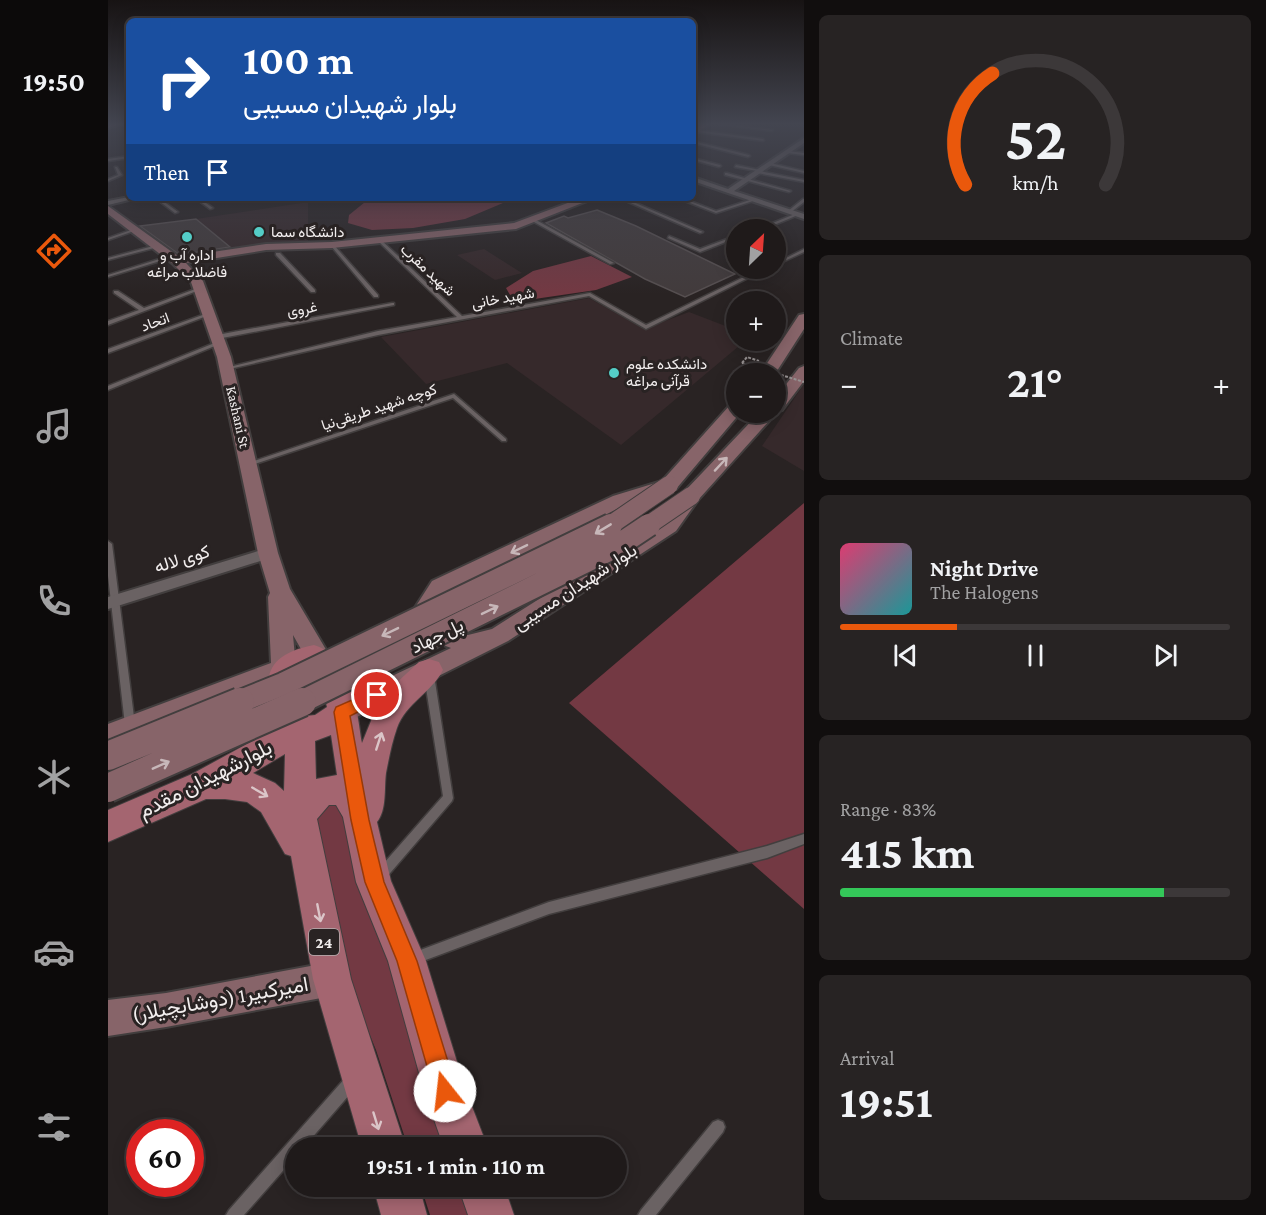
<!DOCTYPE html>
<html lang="en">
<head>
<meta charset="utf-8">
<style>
	body { margin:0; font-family:"Crimson Pro",Vazirmatn,serif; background:#272323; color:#f1f3f6; height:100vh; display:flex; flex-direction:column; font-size:22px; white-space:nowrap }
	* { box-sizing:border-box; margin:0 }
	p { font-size:20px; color:#a1a1a2 }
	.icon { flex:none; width:33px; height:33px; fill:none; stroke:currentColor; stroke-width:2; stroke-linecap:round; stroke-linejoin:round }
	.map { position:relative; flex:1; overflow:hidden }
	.side { display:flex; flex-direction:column; gap:15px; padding:15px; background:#110e0e; width:462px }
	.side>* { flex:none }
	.top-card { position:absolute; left:18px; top:18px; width:570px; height:183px; border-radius:9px; box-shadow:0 3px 15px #0003,0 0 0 2px #3c3839; background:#1a4fa0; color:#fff; overflow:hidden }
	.needle { width:39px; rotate:25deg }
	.controls { position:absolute; left:618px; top:219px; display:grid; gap:12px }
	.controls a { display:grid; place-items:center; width:60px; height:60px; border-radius:50%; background:#1f1a1a; box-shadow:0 3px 15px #0003,0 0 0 2px #3c3839; font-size:30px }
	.speed { position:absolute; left:18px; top:1119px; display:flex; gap:12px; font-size:30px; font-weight:700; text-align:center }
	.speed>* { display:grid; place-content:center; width:78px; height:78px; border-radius:50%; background:#1f1a1a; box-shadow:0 3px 15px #0003,0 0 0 2px #3c3839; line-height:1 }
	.speed .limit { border:9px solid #d22; background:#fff; color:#111 }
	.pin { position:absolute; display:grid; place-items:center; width:51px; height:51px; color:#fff; margin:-26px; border:3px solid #fff; border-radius:50%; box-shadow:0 2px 6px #0007 }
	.me { position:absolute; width:66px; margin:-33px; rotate:344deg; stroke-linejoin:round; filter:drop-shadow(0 0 4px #0008) }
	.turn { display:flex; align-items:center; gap:21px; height:126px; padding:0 18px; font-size:27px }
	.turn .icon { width:78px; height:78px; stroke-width:2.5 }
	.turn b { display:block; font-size:42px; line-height:51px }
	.then { display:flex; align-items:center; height:57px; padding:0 18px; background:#0003; gap:12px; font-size:22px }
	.big { font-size:45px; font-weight:700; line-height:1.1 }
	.side .widget { flex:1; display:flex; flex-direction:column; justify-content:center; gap:9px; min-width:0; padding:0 21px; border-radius:9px; background:#272323 }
	.side .dial { align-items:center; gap:0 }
	.dial svg { height:156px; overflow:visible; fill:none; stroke:#3c3839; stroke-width:7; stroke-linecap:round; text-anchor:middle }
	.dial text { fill:#f1f3f6; stroke:none }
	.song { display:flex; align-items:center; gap:18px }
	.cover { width:72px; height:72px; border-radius:9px; background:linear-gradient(135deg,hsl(340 70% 55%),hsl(180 70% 35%)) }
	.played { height:6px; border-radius:3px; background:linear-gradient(90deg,#ea580c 30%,#3c3839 30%) }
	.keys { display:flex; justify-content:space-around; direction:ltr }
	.heat { display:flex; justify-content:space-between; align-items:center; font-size:33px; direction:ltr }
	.charge { height:9px; border-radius:4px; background:linear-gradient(90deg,#34c759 83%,#3c3839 0) }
	.trip { position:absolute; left:177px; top:1137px; width:342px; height:60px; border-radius:30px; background:#1f1a1a; box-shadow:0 3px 15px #0003,0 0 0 2px #3c3839; font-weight:700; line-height:60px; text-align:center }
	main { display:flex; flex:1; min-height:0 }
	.tab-bar { display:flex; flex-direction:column; width:108px; justify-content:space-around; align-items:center; background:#0c0a0a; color:#a1a1a2 }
	.tab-bar .icon { width:42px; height:42px }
	.tab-bar .selected { color:#ea580c }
	.tab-bar b { font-size:27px; color:#f1f3f6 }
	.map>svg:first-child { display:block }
	.built { fill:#36292b }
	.green { fill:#733943 }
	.building { fill:#423b3c; stroke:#564f50; stroke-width:1.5 }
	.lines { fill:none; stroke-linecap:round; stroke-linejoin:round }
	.lane-casing { stroke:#423e3e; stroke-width:3 }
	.street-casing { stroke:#423e3e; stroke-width:4 }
	.secondary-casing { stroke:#423e3e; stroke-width:4 }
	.primary-casing { stroke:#423e3e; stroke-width:2 }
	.path { stroke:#979292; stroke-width:2; stroke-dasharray:3 1.5; stroke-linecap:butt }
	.lane { fill:#6a6263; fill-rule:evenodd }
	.street { fill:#6a6263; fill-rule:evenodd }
	.secondary { fill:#876469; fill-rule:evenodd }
	.primary { fill:#a46570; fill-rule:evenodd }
	.secondary-bridge-far2-casing { stroke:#423e3e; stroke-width:20; stroke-linecap:butt }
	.secondary-bridge-far1-casing { stroke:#423e3e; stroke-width:26; stroke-linecap:butt }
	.secondary-bridge-casing { stroke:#423e3e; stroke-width:32; stroke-linecap:butt }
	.path-bridge { stroke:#979292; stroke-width:2; stroke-dasharray:3 1.5; stroke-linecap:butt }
	.secondary-bridge-far2 { stroke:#876469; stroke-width:18 }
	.secondary-bridge-far1 { stroke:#876469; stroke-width:22 }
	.secondary-bridge { stroke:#876469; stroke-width:28 }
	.oneway { stroke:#c7b7b9 }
	.oneway2 { stroke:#dbc5c8 }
	.route { fill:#ea580c; stroke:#983908; stroke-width:1.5 }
	.poi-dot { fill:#54cdc7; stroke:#292323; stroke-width:2 }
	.labels { text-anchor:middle; stroke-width:6; stroke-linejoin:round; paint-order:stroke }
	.far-poi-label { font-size:15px; fill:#f2eeee; stroke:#292323; text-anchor:start }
	.far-street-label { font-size:15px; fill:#f2eeee; stroke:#292323 }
	.shield { fill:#292323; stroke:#b6b1b1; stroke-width:1.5 }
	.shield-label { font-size:16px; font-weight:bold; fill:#f2eeee }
	.street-label { font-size:18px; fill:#f2eeee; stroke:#292323 }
	.near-street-label { font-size:21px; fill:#f2eeee; stroke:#292323 }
</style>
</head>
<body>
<main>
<nav class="tab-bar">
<b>19:50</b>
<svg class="icon selected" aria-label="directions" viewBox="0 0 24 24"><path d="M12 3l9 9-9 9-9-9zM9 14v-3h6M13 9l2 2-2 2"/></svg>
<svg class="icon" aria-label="music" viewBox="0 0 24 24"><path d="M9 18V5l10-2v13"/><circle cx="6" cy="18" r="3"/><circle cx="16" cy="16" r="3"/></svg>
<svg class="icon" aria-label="phone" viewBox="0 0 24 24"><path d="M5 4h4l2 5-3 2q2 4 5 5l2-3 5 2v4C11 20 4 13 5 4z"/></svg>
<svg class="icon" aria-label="climate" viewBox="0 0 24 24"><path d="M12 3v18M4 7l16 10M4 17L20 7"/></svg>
<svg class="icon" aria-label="car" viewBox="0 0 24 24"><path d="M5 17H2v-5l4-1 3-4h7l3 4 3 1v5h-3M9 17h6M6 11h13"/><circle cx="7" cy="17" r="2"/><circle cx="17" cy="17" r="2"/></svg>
<svg class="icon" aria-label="filters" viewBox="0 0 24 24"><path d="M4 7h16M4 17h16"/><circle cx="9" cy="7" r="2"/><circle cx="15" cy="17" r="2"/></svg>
</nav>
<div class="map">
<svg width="696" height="1215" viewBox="0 0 696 1215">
	<rect width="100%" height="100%" fill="#292323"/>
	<path class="built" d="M 200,202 L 200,244 L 124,248 L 88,219 Z
		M 376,249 L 414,273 L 387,280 L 349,255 Z
		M 481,298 L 536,329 L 581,312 L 628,330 L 628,340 L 637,341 L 513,445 L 399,363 L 318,384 L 273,337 Z
		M 696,384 L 696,471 L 654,446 Z"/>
	<path class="green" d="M 262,198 L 400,198 L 395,203 L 357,219 L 305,228 L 264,230 L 240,223 L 241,215 Z
		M 483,256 L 524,277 L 488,290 L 406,302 L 398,288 L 425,271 Z
		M 696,503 L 696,909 L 461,703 Z
		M 234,802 L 341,1147 L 300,1147 L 268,1050 L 236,972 L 207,810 Z
		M 313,1187 L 355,1187 L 366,1215 L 322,1215 Z"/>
	<path class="building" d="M 489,210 L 528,226 L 627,274 L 577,297 L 537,279 L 438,223 L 456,216 L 460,218 Z
		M 88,219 L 122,247 L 72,255 L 32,226 Z"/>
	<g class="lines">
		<defs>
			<path id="lane" d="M 611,124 L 665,130 L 664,131 Z
				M 589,130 L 655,139 L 656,140 L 655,141 L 588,132 Z
				M 585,141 L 641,155 L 642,156 L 640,157 L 585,143 Z
				M 680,151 L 696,153 L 696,155 L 679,153 Z
				M 21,156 L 21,158 L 0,161 L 0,159 Z
				M 585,158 L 612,165 L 613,166 L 611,167 L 585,160 Z
				M 662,163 L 696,171 L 696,173 L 661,165 Z
				M 628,165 L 652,170 L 652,171 L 696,180 L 696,182 L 649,173 L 649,171 L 627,167 Z
				M 7,167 L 9,167 L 14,175 L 0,181 L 0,179 L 10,175 Z
				M 617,173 L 619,173 L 683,191 L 681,192 L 617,175 Z
				M 47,198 L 51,198 L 70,212 L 67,213 Z
				M 87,198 L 91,198 L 105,208 L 102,209 Z
				M 511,198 L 516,198 L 595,232 L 592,233 Z
				M 569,198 L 574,198 L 608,211 L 645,199 L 648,200 L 608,213 Z
				M 695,199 L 696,199 L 696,202 L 682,213 L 680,213 L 680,211 Z
				M 687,214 L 690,215 L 654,230 L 647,230 Z
				M 426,220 L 428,220 L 506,263 L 502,264 L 426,222 Z
				M 26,229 L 29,230 L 0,240 L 0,238 Z
				M 561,236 L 592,249 L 627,236 L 628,236 L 628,238 L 592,252 L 560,238 Z
				M 270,239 L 272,239 L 354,316 L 482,293 L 538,325 L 654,268 L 660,268 L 538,329 L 481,296 L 270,335 L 117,370 L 117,368 L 270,331 L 349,317 L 270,241 Z
				M 223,244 L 225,244 L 270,295 L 270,297 L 266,297 L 223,246 Z
				M 49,245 L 50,247 L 0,260 L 0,258 Z
				M 696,249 L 696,252 L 668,265 L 668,263 Z
				M 168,253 L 172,253 L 207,290 L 207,292 L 203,292 L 168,255 Z
				M 61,256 L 65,257 L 0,277 L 0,275 Z
				M 90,288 L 94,289 L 0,325 L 0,321 L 31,310 L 6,293 L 6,291 L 10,291 L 36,308 Z
				M 284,303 L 286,303 L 286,305 L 109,339 L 106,337 L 109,335 Z
				M 100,313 L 104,314 L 0,353 L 0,349 Z
				M 109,342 L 114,343 L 0,390 L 0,386 Z
				M 346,394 L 398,439 L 398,441 L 394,441 L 345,398 L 144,465 L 140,465 L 139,464 L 140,463 Z
				M 0,541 L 4,544 L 27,725 L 25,728 L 22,729 L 19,728 L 17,725 L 0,576 Z
				M 321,671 L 324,672 L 326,675 L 345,798 L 344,801 L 277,879 L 273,881 L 269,879 L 267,875 L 269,871 L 335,796 L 316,675 L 318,672 Z
				M 696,834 L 696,844 L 659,858 L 441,914 L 307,964 L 303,962 L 301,958 L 303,954 L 307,952 L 441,902 L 659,846 Z
				M 244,1074 L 249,1076 L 251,1081 L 249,1086 L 195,1148 L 188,1148 L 188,1156 L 136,1215 L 118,1215 L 121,1210 L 239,1076 Z
				M 610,1120 L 615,1122 L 617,1127 L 615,1132 L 548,1215 L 530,1215 L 533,1210 L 605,1122 Z"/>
			<path id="street" d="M 696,138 L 696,143 L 626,191 L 696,214 L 696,219 L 585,181 L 585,177 L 620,189 Z
				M 21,197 L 29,198 L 0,205 L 0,201 Z
				M 160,548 L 165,549 L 168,553 L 165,557 L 0,609 L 0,597 Z"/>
			<path id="secondary" d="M 0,124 L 13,124 L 0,128 Z
				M 592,124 L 601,124 L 585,136 L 585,130 Z
				M 473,198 L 487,198 L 408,229 L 224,248 L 158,250 L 78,263 L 95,281 L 123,357 L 170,553 L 182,589 L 223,658 L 220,665 L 211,668 L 202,665 L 185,635 L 188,669 L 185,676 L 0,748 L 0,724 L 163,663 L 160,597 L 162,593 L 150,553 L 109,357 L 83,282 L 65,264 L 0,214 L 0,206 L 71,257 L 158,244 L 224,242 L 406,223 Z
				M 696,314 L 696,329 L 667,374 L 652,374 L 691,315 Z
				M 696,366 L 696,381 L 674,410 L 670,411 L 590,500 L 568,531 L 400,641 L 243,720 L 234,723 L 225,720 L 221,712 L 225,704 L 343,648 L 320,639 L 306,609 L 324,581 L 505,496 L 554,481 L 622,405 L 628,403 L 628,412 L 633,412 L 568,489 L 519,504 L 340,593 L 329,610 L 337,627 L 360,635 L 384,629 L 554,521 L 576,492 L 652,412 L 668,412 L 668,397 L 691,368 Z
				M 224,962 L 236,967 L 241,979 L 236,991 L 224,996 L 58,1027 L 0,1036 L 0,1000 L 58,993 Z"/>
			<path id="primary" d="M 206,645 C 246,658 248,707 254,743 L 267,711 L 285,686 L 311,662 L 321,659 L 331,662 L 335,670 C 324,692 298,703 289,728 C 284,742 281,758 278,773 C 276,788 279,810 269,822 L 283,881 L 318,961 L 358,1091 L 380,1148 L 336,1148 L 316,1091 L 280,961 L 248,882 L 235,817 L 228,805 L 221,805 L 209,819 L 243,979 L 298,1148 L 254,1148 L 205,979 L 183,856 L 177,854 L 153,812 L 139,802 L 117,799 L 98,799 L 0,842 L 0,810 L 84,774 L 172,726 C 152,682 154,655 206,645 ZM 203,668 L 212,680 L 219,707 L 207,715 L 198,716 L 190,695 L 188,678 L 196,669 ZM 223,735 L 229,775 L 208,779 L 207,741 ZM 177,754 L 176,791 L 167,783 L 145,773 Z
				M 265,1186 L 311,1186 L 319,1215 L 273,1215 Z
				M 350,1186 L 396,1186 L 406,1215 L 360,1215 Z"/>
		</defs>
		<use href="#lane" class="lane-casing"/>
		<use href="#street" class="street-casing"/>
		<use href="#secondary" class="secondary-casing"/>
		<use href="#primary" class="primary-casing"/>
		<path class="path" d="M 634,363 L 639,357 L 651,361"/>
		<use href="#lane" class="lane"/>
		<use href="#street" class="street"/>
		<use href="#secondary" class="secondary"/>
		<use href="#primary" class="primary"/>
		<defs>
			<path id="secondary-bridge-far2" d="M 501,526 L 561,485
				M 539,526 L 583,496"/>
			<path id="secondary-bridge-far1" d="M 128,703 L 175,684 L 503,525
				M 191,703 L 511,545 L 541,525"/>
			<path id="secondary-bridge" d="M 0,756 L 132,702
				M 0,788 L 194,702"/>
		</defs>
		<use href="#secondary-bridge-far2" class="secondary-bridge-far2-casing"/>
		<use href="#secondary-bridge-far1" class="secondary-bridge-far1-casing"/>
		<use href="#secondary-bridge" class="secondary-bridge-casing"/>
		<path class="path-bridge" d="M 634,363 L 696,382"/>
		<use href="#secondary-bridge-far2" class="secondary-bridge-far2"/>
		<use href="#secondary-bridge-far1" class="secondary-bridge-far1"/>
		<use href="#secondary-bridge" class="secondary-bridge"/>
	</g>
	<defs><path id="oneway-shaft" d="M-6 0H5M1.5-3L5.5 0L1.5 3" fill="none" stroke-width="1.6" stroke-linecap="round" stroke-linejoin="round" transform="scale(1.5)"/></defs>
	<g class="oneway">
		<use href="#oneway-shaft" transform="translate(613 464) rotate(-47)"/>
		<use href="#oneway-shaft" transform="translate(495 529) rotate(149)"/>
		<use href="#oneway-shaft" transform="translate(411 549) rotate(154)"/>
		<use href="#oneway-shaft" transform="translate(382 610) rotate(-26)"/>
		<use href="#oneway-shaft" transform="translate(282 632) rotate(154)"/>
		<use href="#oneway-shaft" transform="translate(53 765) rotate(-24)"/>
	</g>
	<g class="oneway2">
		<use href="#oneway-shaft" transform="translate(271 741) rotate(-72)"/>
		<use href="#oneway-shaft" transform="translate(152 792) rotate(30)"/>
		<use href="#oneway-shaft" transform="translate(211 913) rotate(79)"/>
		<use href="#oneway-shaft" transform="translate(268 1121) rotate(73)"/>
	</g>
	<linearGradient id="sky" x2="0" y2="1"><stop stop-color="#171313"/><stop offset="0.42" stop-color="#434550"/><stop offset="1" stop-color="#434550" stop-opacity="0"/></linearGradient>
	<rect width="696" height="294" fill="url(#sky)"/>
	<path class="route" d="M 269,689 L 274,691 L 276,695 L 274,700 L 242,716 L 261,820 L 276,882 L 309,961 L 349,1091 L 345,1099 L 337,1102 L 329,1099 L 326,1091 L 289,961 L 257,882 L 243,820 L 226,712 L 228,707 Z"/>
	<g class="poi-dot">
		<circle cx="151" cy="232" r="6"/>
		<circle cx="79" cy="237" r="6"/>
		<circle cx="506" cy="373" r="6"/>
	</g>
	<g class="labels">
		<g class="far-poi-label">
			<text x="163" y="237">دانشگاه سما</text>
			<text x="79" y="260" text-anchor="middle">اداره آب و<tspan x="79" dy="17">فاضلاب مراغه</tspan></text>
			<text x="518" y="369">دانشکده علوم<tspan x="518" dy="17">قرآنی مراغه</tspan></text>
		</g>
		<g class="far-street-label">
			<text transform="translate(320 270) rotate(43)" y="5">شهید مقرب</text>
			<text transform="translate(395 298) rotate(-10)" y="5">شهید خانی</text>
			<text transform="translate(194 309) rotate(-10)" y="5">غروی</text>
			<text transform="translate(47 322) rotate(-20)" y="5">اتحاد</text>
			<text transform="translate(271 407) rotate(-18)" y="5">کوچه شهید طریقی‌نیا</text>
			<text transform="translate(130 417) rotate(77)" y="5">Kashani St</text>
		</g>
		<rect class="shield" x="201" y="929" width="30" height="26" rx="4.5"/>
		<g class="shield-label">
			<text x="216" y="948">24</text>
		</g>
		<g class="street-label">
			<text transform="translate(74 559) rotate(-17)" y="6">کوی لاله</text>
			<text transform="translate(467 587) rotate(-33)" y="6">بلوار شهیدان مسیبی</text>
			<text transform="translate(329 636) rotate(-26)" y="6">پل جهاد</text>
		</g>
		<g class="near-street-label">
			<text transform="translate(97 779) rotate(-27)" y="7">بلوارشهیدان مقدم</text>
			<text transform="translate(112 999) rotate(-10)" y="7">امیرکبیر1 (دوشابچیلار)</text>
		</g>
	</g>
</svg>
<div class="controls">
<a><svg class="needle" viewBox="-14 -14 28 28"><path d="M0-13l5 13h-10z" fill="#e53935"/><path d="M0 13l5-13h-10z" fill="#a1a1a2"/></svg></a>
<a>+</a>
<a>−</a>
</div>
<div class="speed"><div class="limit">60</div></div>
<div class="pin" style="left:269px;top:695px;background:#d93025"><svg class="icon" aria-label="arrive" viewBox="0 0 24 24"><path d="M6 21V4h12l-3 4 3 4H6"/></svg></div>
<svg class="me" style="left:337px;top:1091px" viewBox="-20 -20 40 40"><circle r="19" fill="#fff"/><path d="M0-13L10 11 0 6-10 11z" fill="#ea580c"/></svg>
<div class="trip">19:51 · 1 min · 110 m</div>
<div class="top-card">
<div class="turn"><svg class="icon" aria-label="right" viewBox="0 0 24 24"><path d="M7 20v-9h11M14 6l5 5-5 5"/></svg><div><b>100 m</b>بلوار شهیدان مسیبی</div></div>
<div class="then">Then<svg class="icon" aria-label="arrive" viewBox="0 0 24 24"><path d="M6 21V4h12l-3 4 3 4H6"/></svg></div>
</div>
</div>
<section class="side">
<div class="widget dial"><svg viewBox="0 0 100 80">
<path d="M14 69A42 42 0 1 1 86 69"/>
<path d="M14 69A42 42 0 0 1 28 12" stroke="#ea580c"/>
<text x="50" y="56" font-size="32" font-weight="700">52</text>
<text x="50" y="72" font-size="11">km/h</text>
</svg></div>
<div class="widget"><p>Climate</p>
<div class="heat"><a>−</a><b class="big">21°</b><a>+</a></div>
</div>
<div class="widget">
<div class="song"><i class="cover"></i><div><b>Night Drive</b><p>The Halogens</p></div></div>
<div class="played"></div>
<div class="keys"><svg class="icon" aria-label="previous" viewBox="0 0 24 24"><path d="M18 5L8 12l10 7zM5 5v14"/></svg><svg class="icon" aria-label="pause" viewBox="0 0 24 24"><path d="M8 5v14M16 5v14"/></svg><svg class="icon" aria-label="next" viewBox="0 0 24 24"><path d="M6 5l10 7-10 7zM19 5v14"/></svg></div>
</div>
<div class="widget"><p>Range · 83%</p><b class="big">415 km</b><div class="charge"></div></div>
<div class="widget"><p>Arrival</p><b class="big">19:51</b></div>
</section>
</main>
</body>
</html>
